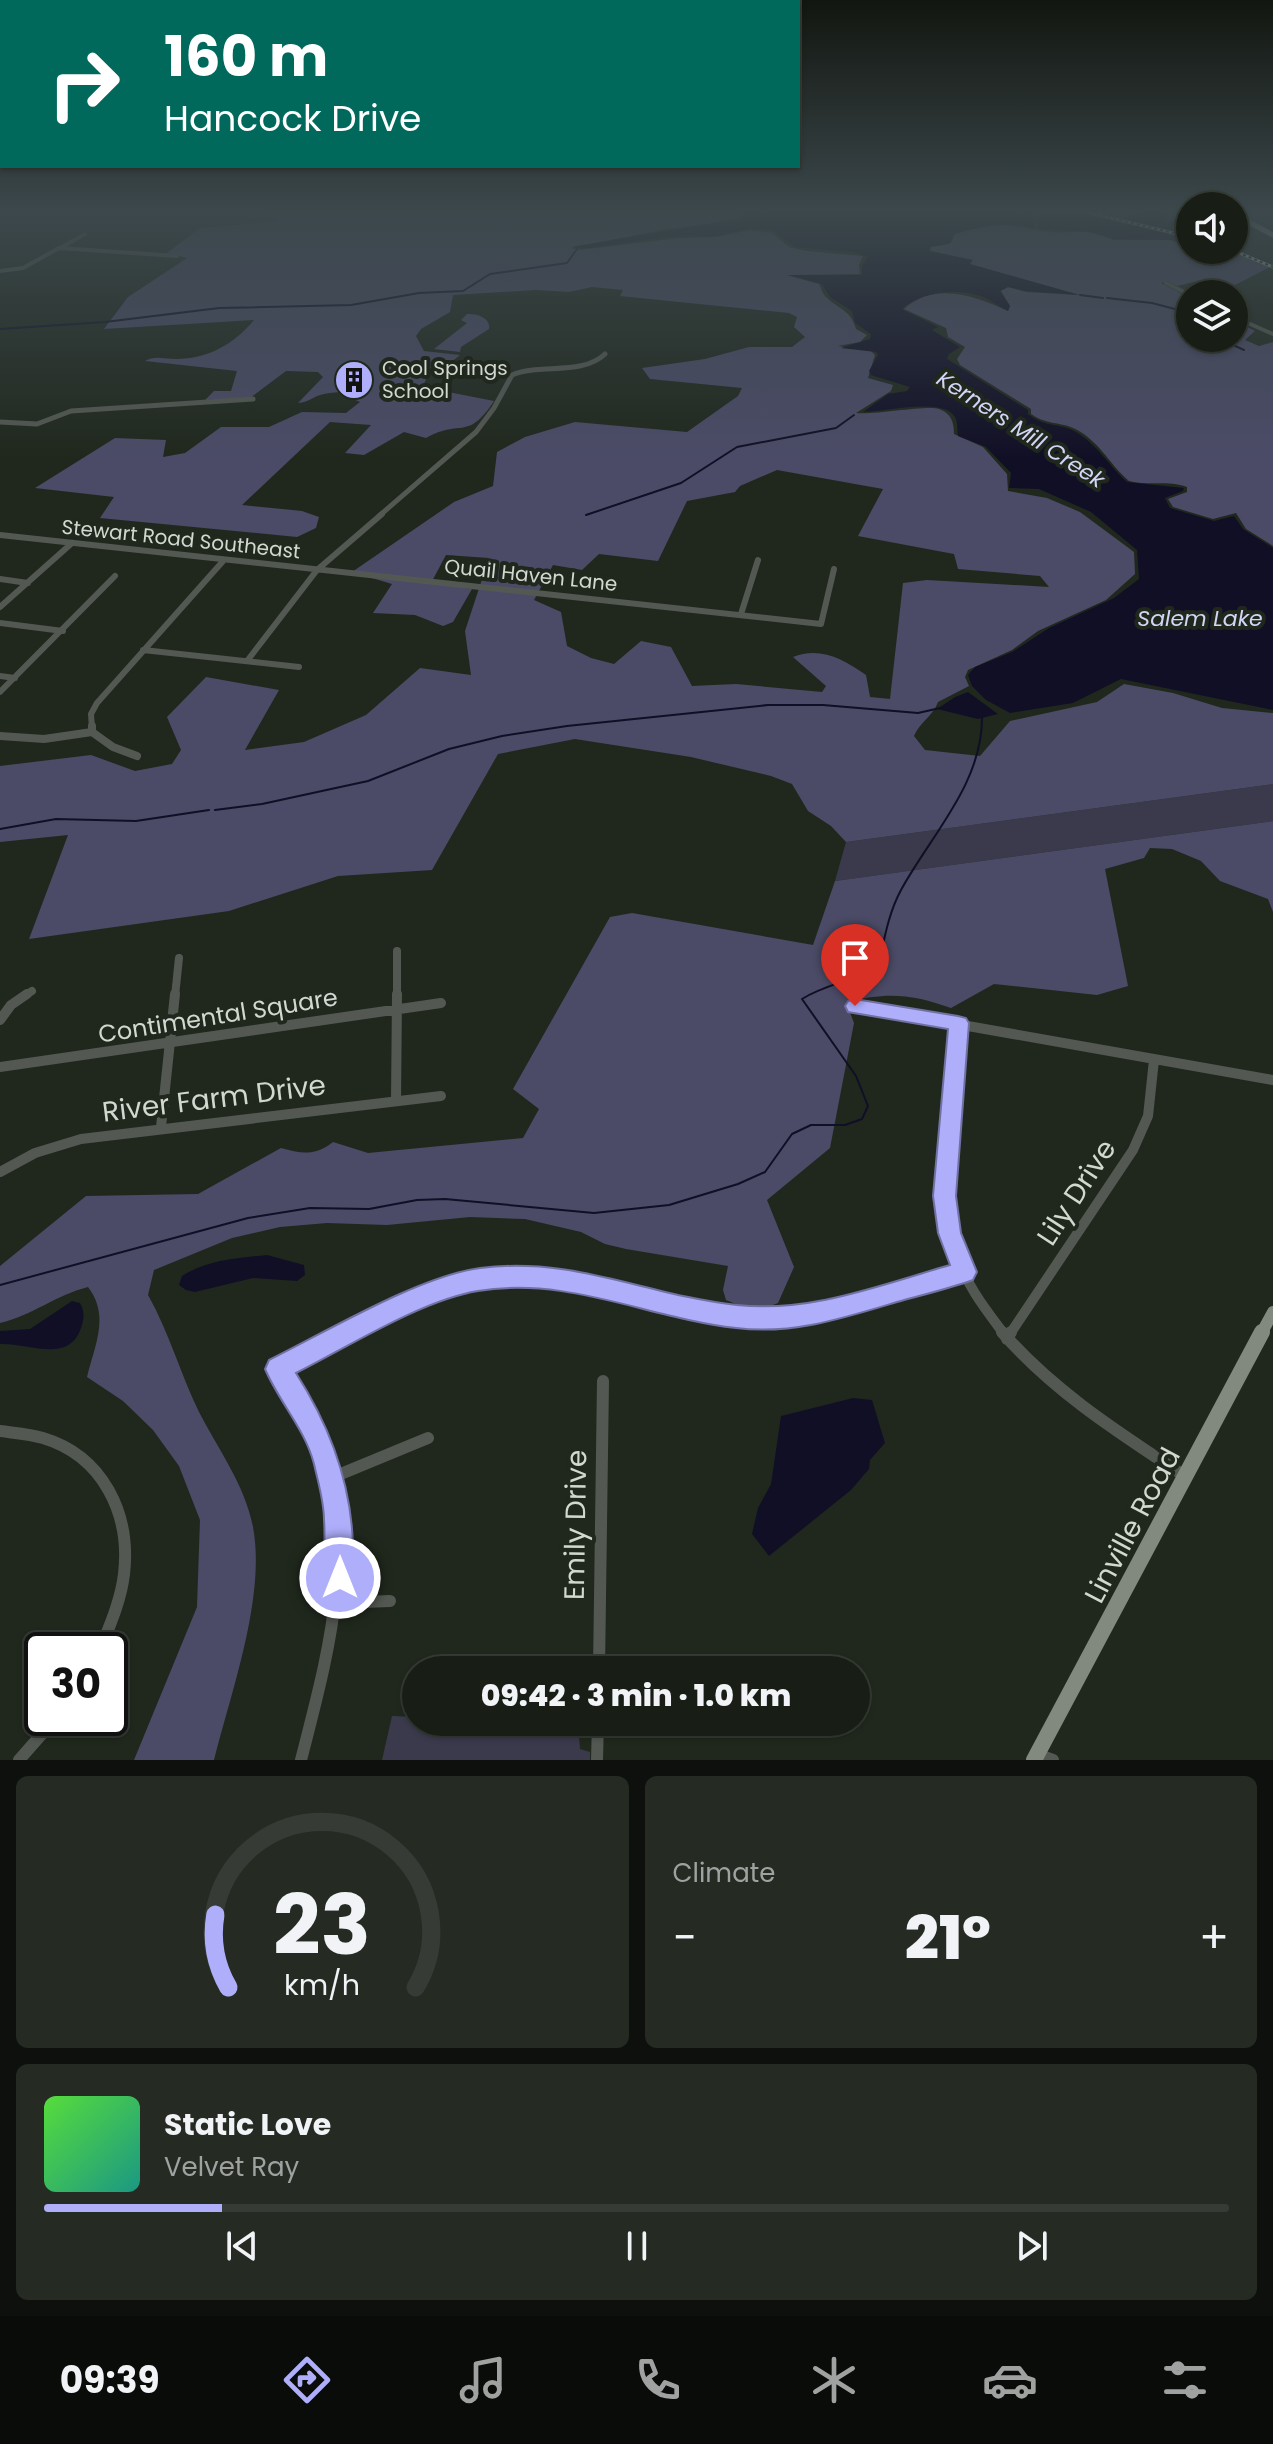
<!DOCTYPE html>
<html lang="en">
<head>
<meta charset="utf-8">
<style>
	body { margin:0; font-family:Poppins,sans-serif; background:#252b23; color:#f1f3f6; height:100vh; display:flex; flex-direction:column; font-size:30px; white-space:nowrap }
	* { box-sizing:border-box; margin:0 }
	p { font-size:26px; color:#9fa2a1 }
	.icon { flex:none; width:44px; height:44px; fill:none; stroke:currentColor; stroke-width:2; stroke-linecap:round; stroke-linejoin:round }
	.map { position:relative; height:1760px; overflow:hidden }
	.side { display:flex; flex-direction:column; gap:16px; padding:16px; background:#0d100c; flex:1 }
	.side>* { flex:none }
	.top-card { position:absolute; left:0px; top:0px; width:800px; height:168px; box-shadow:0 2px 6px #0004,0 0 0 2px #363c35; background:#00695c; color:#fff; overflow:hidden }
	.fabs { position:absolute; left:1176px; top:192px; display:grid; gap:16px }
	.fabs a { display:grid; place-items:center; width:72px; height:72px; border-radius:50%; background:#181e16; box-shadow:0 2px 6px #0004,0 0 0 2px #363c35; font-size:40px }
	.speed { position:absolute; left:24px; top:1632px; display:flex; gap:16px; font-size:40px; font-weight:700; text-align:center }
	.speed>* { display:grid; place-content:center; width:104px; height:104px; border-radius:50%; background:#181e16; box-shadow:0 2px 6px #0004,0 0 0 2px #363c35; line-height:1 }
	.speed .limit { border:4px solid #111; border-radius:12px; background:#fff; color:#111 }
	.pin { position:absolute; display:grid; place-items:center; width:68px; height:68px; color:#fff; margin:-82px -34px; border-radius:50% 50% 50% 0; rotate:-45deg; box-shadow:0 0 8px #0007 }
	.pin .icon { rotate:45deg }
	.me { position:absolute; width:88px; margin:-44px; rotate:0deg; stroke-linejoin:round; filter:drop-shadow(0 0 6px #0008) }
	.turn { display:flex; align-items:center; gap:28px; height:168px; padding:0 32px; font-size:36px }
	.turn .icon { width:104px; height:104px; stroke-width:2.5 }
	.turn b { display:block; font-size:56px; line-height:68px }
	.big { font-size:60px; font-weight:800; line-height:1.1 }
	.side .widget { flex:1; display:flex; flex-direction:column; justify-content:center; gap:12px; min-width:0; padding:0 28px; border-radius:12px; background:#252b23 }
	.side .dial { align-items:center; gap:0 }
	.dial svg { height:208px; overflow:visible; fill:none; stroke:#363c35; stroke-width:7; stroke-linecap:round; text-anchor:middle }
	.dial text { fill:#f1f3f6; stroke:none }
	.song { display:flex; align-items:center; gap:24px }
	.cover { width:96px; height:96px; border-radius:12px; background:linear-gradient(135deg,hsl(110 70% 55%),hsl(170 70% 35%)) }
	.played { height:8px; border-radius:4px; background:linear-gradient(90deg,#aeaefb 15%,#363c35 15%) }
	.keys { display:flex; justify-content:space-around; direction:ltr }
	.heat { display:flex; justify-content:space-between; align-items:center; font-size:44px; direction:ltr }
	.side .tiles { flex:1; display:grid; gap:16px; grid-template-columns:1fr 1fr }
	.widget:last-child { grid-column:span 2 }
	.trip { position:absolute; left:402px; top:1656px; width:468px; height:80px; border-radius:40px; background:#181e16; box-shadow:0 2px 6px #0004,0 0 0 2px #363c35; font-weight:800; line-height:80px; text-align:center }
	.dock { display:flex; height:128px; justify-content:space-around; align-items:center; background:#0a0c09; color:#9fa2a1 }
	.dock .icon { width:56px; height:56px }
	.dock .current { color:#aeaefb }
	.dock b { font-size:36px; color:#f1f3f6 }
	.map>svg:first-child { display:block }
	.green { fill:#3a3a4c }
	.forest { fill:#4b4b67; fill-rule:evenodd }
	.water { fill:#110f26 }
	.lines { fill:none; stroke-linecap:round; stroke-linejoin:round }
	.stream { stroke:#110f26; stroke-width:2 }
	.minor-far5 { stroke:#545852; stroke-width:4 }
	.minor-far4 { stroke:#545852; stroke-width:5 }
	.minor-far3 { stroke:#545852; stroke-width:6 }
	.minor-far2 { stroke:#545852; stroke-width:8 }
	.minor-far1 { stroke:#545852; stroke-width:10 }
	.minor { stroke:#545852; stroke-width:12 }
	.major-far1 { stroke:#828a7f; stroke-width:12 }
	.major { stroke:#828a7f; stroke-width:16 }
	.highway { stroke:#949e90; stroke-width:5 }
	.rail-casing { stroke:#b8bdb6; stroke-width:3 }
	.rail { stroke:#20281d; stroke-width:2; stroke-dasharray:3; stroke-linecap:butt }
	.route { fill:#aeaefb; stroke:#7171a3; stroke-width:2 }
	.labels { text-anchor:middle; stroke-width:8; stroke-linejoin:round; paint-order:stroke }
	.far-poi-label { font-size:20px; fill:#d2d7d0; stroke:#20281d; text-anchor:start }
	.far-street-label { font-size:20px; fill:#d2d7d0; stroke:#20281d }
	.far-water-label { font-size:22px; font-style:italic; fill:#d3d5f6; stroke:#20281d }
	.street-label { font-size:24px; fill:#d2d7d0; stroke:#20281d }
	.near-street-label { font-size:28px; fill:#d2d7d0; stroke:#20281d }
</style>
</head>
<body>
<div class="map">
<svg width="1273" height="1760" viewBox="0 0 1273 1760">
	<rect width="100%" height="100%" fill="#20281d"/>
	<path class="green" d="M 1273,784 L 1273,821 L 835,881 L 846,842 Z
		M 392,1716 L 416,1717 L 416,1722 L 578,1722 L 580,1749 L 590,1752 L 590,1760 L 382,1760 Z"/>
	<path class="forest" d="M 248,213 L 740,213 L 737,220 L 666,229 L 571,248 L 579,250 L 678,238 L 717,237 L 749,230 L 772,233 L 789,247 L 807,251 L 863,256 L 859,265 L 860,274 L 786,275 L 819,284 C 821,288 822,292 825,296 C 837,309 851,309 856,329 L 867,335 L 860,342 L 838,346 L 871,351 L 875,355 L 868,378 L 893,385 L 891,391 L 856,413 C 876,415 927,405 939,409 C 951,413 954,422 954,434 L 983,447 L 1007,474 L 1008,491 L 1047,498 L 1080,512 L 1134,552 L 1135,574 L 1106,600 L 1038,631 L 1012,650 L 968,670 L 965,677 L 969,686 L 938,702 C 933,716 920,722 914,736 L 925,750 L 980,756 L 1010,721 L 1097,702 L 1124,684 L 1173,693 L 1222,708 L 1273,713 L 1273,784 L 846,842 L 831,826 L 808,811 L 792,784 L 771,776 L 691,757 L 575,739 L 498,754 L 432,870 L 338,876 L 229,911 L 29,939 L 68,835 L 0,842 L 0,766 L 91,755 L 135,771 L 172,764 L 181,750 L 167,717 L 206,677 L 279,690 L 245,750 L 304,742 L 366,715 L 420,668 L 471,675 L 465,631 L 489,558 L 446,555 L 431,583 L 472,589 L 453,622 L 443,626 L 415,615 L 373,613 L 392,584 L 352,572 L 454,502 L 493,486 L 497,452 L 525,437 L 575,422 L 687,432 L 738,396 L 742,388 L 650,379 L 642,368 L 705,359 L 749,347 L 792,347 L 805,337 L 794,327 L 797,317 L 789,313 L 620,296 L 623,290 L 592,287 L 569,292 L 536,290 L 453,295 L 450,312 L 421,329 L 416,336 L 424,351 L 460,355 L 445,367 L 430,368 L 423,387 L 494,401 C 467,442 462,418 426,438 L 404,432 L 364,455 L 345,453 L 371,425 L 330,422 L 242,505 L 302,511 L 319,517 L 316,528 L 297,537 L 100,518 L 114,497 L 35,488 L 115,438 L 166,440 L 163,457 L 185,453 L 221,427 L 269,427 L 302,412 L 346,413 L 360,402 L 351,398 L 353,393 C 344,392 333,392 324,394 C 313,396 310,402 298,403 L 323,377 L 318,372 L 286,371 L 250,398 L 205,400 L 214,391 L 231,391 L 237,371 L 145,361 C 154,355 165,359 176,359 C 208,359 234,344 254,320 L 104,329 L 128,297 L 187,258 L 167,253 L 200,228 L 280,221 L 273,216 ZM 777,470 L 883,489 L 858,536 L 954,554 L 958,569 L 1040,576 L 1049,587 L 927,580 L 903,583 L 890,699 L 870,697 L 866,675 C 844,659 819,646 793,657 L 826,686 L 822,692 L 736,684 L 692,686 L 671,647 L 641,641 L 614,664 L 591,658 L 567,646 L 561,612 L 534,600 L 553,565 L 582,570 L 599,554 L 658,561 L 687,501 L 735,492 L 740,486 Z
		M 994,225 C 1014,225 1031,230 1051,232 C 1070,234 1096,227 1113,240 L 1171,240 L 1190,247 L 1190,250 L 1227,250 L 1270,267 L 1231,287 L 1202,280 L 1177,286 L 1167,281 L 1161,283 L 1190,298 L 1190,338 L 1234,338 L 1234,320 L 1255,331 L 1245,340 L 1259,346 L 1273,342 L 1273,546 L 1246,529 L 1236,513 L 1213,519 L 1173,507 L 1168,499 L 1187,492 L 1187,487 C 1168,480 1149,486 1129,481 C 1111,466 1101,444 1079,431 C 1063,421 1048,426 1031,414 L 1031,409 L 960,365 L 957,359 L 965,347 L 948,337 L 946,328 L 904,309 C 935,281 975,296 1008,311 L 1010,306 L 1001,291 L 1008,287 L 1026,292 L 1078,295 L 969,264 L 972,260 L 930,251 L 931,247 L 951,243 L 955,233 Z
		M 467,314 C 477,313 491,318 489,329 L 461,347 L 460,352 L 434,349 L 467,323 L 461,320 Z
		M 1273,821 L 1273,912 L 1268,899 L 1220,881 L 1201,861 L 1172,849 L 1150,848 L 1144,858 L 1105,869 L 1128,986 L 1097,995 L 994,984 L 951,1008 C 912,994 887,992 846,1002 L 854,1023 L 830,1148 L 767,1200 L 794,1267 L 778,1303 L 755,1312 L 726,1300 L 723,1290 L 728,1266 L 626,1249 L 605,1244 L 581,1232 L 525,1219 L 470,1217 L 387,1225 L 327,1223 L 280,1227 L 232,1238 L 154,1270 L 148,1295 C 169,1332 180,1373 199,1412 C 218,1449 245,1485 253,1527 C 266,1597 231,1692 214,1760 L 134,1760 L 197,1607 L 200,1520 L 179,1466 L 153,1430 L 123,1401 L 87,1377 C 95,1344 110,1316 88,1287 C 56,1295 31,1316 0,1323 L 0,1266 L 86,1196 L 198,1194 L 281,1148 C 302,1154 315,1156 333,1142 L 368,1153 L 523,1138 L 539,1109 L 513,1089 L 610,917 L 632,913 L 813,945 L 835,881 Z"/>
	<path class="water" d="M 742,213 L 1033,213 L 1034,219 L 1037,219 L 1038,215 L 1081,213 L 1125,223 L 1129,221 L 1122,219 L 1138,213 L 1166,213 L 1169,214 L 1165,219 L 1190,225 L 1190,235 L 1144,226 L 1190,241 L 1188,246 L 1172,240 L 1113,239 L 1089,232 L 1039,229 L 1037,221 L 1034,221 L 1034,228 C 1007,222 981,226 955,234 L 949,244 L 930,247 L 930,251 L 973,260 L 970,264 L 1080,295 L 1026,291 L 1008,287 L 1000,291 L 1010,306 L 1008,311 C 1000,307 993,302 986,298 C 962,287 920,291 902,309 L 938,327 L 932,330 L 960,347 L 949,354 L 947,359 L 1028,410 L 1028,414 C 1048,429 1059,422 1076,432 C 1098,445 1109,466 1127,482 L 1184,488 L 1183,491 L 1165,498 L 1170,508 L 1214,521 L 1234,516 L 1243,529 L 1273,548 L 1273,710 L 1121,679 L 1073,703 L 1010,713 L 986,700 L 972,686 L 968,675 L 975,667 L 1012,652 L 1049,628 L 1114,598 L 1139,579 L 1137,550 L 1091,512 L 1039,489 L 1009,488 L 1011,473 L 986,447 L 958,436 C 957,430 958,422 955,417 C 943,397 885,412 863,412 L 888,394 L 907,391 L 910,387 L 871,375 L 869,371 L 878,355 L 876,352 L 841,348 L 870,339 L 871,334 L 855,323 L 852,311 L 830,297 L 822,284 L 789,275 L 862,275 L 862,266 L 868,257 L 855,252 L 795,247 L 774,231 L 764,229 L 746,229 L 717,236 L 664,237 L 589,248 L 571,247 L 744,218 Z
		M 968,692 L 998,714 L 978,719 L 937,709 L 955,697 Z
		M 267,1255 L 304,1265 L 305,1275 L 297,1281 L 253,1278 L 195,1292 L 186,1290 L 179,1285 L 182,1276 C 207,1260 238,1258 267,1255 Z
		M 72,1301 L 80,1303 C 85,1312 84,1319 81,1328 C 69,1364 29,1343 0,1344 L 0,1331 L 30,1329 Z
		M 853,1398 L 872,1400 L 885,1443 L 870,1460 L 869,1469 L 851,1490 L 769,1556 L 752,1534 L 758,1508 L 771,1484 L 781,1416 Z"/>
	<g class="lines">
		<path class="stream" d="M 1080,295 L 1103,298
			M 1107,298 L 1152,303 L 1190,313
			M 0,329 L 105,322 L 219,308 L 351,305 L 419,293 L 463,291 L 490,274 L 567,263 L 577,249
			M 1218,338 L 1244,350
			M 586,515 L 681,483 L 737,447 L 836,428 L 854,415
			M 215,810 L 262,804 L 368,781 L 449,749 L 502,736 L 567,726 L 768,705 L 823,705 L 918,713 L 940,708
			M 0,829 L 56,819 L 136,821 L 209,810
			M 0,1285 L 248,1218 L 310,1208 L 369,1209 L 417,1200 L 445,1199 L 594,1213 L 669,1205 L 738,1184 L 765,1172 L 792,1134 L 811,1125 L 845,1125 L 862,1119 L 868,1106 L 856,1076 L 802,999 C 826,984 853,981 878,967 C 884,941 888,914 901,890 C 931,835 982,784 982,718"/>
		<path class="minor-far5" d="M 62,247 L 85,234
			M 0,271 L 23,268 L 59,248 L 177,256
			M 1166,283 L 1190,295
			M 1234,317 L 1273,334"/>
		<path class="minor-far4" d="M 0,422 L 37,424 L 71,411 L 253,399
			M 379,516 L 476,432 L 494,408 L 512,375 C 540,363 582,376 605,354"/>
		<path class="minor-far3" d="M 0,535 L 821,624 L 834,569
			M 0,579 L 28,583
			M 0,607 L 72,543
			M 741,614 L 758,560
			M 0,623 L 63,631
			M 143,650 L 299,667
			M 247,661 L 317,570 L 382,514
			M 0,676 L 15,678
			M 0,692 L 115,576
			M 92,728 L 91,714 L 97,703 L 224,560"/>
		<path class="minor-far2" d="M 92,726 L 92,732 L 113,747 L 137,756
			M 0,736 L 44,739 L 92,732
			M 24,996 L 32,991
			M 175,996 L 179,958
			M 397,996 L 397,951"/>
		<path class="minor-far1" d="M 855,1006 L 1273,1080
			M 0,1020 L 11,1005 L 27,994
			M 958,1023 C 950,1099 932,1181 957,1255 C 966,1285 986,1310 1004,1334
			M 0,1067 L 441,1003
			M 396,1101 L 397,994
			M 161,1127 L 175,994
			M 0,1172 L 35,1153 L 81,1139 L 441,1096
			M 349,1334 C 462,1274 512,1262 639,1294 C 683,1306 729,1319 776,1319 C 840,1318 903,1290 964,1272
			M 1010,1334 L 1133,1150 L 1148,1116 L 1154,1060"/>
		<path class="minor" d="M 1002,1332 C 1054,1392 1121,1434 1186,1477
			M 1007,1339 L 1011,1332
			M 0,1431 C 14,1433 29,1434 43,1438 C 103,1456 131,1514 124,1574 C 121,1600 110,1625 100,1650
			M 331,1478 L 428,1438
			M 338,1603 L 390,1601
			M 599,1670 L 603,1381
			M 1039,1755 L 1053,1760
			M 19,1760 L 56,1718
			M 301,1760 C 329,1650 359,1548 316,1438 C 307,1413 295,1389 278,1369 L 353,1332
			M 597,1760 L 598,1722"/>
		<path class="major-far1" d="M 1261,1334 L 1273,1312"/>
		<path class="major" d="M 1034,1760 L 1262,1332"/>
		<path class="highway" d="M 1234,214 L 1273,235"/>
		<defs>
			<path id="rail" d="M 1090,213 L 1190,237
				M 1232,250 L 1273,267"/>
		</defs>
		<use href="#rail" class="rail-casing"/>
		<use href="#rail" class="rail"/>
	</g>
	<linearGradient id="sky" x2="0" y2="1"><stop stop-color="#121610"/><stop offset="0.46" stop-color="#3c484c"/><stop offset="1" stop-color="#3c484c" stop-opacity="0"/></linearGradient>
	<rect width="1273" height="459" fill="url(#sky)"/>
	<path class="route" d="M 855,999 L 958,1016 L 966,1018 L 969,1023 L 956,1196 L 961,1233 L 977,1272 L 973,1280 C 948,1289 922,1295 897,1302 C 844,1318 792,1335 736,1328 C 648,1318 568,1276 478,1291 C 422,1300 348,1347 296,1373 C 330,1426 351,1482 353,1545 C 354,1560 356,1574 350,1588 L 340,1592 L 330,1588 C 321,1567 326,1542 324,1520 C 324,1501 318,1482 314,1464 C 305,1429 279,1402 265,1369 L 269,1360 C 326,1332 419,1276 480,1268 C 575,1256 645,1295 737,1305 C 810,1313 880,1285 950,1265 L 938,1233 L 933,1196 L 948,1029 L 848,1012 L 845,1006 L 848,1001 Z"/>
	<defs>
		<symbol id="building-disc" viewBox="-11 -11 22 22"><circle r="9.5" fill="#aeaefb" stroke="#20281d"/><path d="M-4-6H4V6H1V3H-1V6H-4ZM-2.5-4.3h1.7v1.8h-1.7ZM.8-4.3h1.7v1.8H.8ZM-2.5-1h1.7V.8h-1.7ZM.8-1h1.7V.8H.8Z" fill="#111"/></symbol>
	</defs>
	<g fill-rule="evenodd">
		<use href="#building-disc" x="332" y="358" width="44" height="44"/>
	</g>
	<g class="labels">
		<g class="far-poi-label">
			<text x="382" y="375">Cool Springs<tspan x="382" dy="23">School</tspan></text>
		</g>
		<g class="far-street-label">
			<text transform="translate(181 539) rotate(6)" y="7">Stewart Road Southeast</text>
			<text transform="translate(531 575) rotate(6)" y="7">Quail Haven Lane</text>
		</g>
		<g class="far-water-label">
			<text transform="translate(1021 429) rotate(33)" y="8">Kerners Mill Creek</text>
			<text x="1200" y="626">Salem Lake</text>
		</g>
		<g class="street-label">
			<text transform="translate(218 1016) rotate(-9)" y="8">Contimental Square</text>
		</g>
		<g class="near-street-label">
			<text transform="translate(214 1098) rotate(-7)" y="10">River Farm Drive</text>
			<text transform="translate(1076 1192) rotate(-57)" y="10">Lily Drive</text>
			<text transform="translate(575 1525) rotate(-89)" y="10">Emily Drive</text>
			<text transform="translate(1132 1525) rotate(-62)" y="10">Linville Road</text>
		</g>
	</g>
</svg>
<div class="fabs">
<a><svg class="icon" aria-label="sound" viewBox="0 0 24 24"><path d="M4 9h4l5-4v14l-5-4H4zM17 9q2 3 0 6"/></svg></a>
<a><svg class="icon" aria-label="layers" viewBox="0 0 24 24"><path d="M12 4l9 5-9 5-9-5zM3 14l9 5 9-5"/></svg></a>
</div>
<div class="speed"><div class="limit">30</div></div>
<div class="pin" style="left:855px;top:1006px;background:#d93025"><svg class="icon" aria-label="arrive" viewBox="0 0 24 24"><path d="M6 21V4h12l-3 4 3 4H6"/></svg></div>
<svg class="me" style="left:340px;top:1578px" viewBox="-20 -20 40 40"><circle r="17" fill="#aeaefb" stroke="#fff" stroke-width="3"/><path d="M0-11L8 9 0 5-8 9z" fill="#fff"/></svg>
<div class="trip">09:42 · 3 min · 1.0 km</div>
<div class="top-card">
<div class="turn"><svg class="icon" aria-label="right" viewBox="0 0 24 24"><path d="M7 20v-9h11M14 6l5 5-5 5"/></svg><div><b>160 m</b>Hancock Drive</div></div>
</div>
</div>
<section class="side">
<div class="tiles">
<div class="widget dial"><svg viewBox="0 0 100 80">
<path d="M14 69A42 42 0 1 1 86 69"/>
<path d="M14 69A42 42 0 0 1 9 41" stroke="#aeaefb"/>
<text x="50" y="56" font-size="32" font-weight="700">23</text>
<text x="50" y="72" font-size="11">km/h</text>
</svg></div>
<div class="widget"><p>Climate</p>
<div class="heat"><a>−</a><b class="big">21°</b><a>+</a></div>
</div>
<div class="widget">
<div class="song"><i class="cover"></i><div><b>Static Love</b><p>Velvet Ray</p></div></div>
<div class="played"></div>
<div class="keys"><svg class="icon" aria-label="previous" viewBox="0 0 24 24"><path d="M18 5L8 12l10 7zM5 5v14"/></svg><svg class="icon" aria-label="pause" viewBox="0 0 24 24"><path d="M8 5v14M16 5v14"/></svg><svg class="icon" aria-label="next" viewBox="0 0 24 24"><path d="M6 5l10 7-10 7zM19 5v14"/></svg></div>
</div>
</div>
</section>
<nav class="dock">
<b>09:39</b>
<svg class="icon current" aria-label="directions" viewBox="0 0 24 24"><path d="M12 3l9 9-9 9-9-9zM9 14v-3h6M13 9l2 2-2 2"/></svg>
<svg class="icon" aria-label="music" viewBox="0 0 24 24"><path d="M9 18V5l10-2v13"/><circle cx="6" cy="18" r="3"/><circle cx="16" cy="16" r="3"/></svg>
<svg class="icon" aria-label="phone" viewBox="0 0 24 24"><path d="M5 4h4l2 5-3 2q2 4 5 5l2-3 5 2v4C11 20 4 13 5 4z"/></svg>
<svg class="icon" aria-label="climate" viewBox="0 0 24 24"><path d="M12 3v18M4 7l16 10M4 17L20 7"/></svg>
<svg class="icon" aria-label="car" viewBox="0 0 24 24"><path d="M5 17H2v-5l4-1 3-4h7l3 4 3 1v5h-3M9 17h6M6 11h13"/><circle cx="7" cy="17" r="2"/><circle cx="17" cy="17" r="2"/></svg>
<svg class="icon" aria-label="filters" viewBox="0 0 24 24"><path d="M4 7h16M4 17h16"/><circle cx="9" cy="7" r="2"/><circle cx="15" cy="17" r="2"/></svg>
</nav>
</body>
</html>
